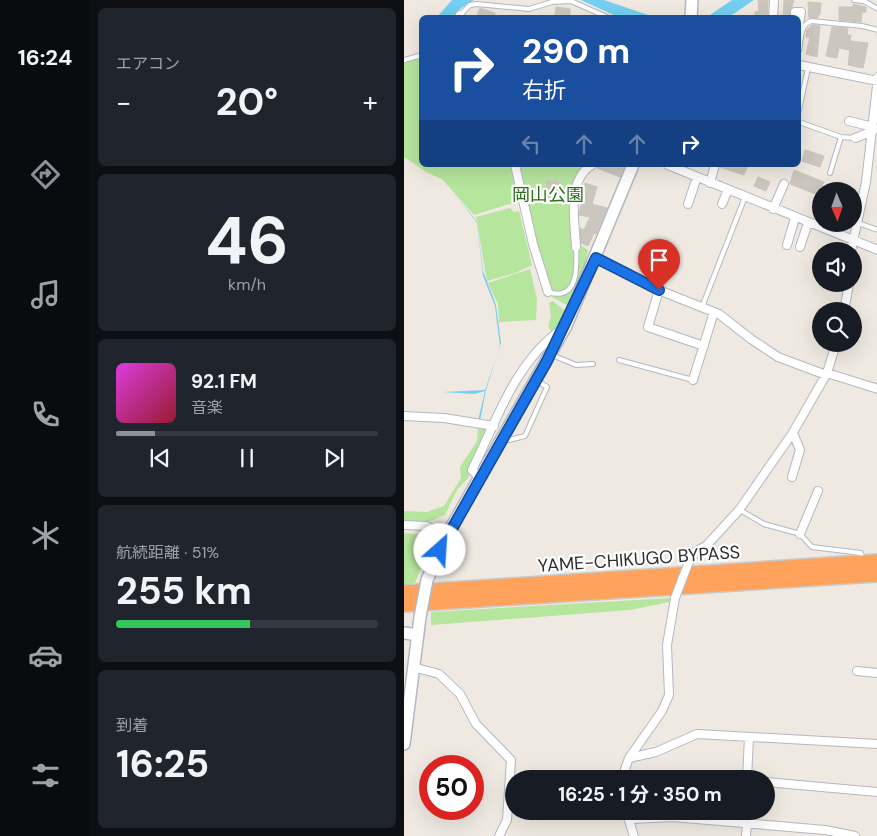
<!DOCTYPE html>
<html lang="ja">
<head>
<meta charset="utf-8">
<style>
	body { margin:0; font-family:"DM Sans","Noto Sans JP",sans-serif; background:#20242c; color:#f1f3f6; height:100vh; display:flex; flex-direction:column; font-size:19px; white-space:nowrap }
	* { box-sizing:border-box; margin:0 }
	p { font-size:16px; color:#9ea1a6 }
	.icon { flex:none; width:28px; height:28px; fill:none; stroke:currentColor; stroke-width:2; stroke-linecap:round; stroke-linejoin:round }
	.map { position:relative; flex:1; overflow:hidden }
	.drawer { display:flex; flex-direction:column; gap:8px; padding:8px; background:#0d0f14; width:314px }
	.drawer>* { flex:none }
	.guide { position:absolute; left:15px; top:15px; width:382px; height:152px; border-radius:8px; box-shadow:0 5px 20px #0002; background:#1a4fa0; color:#fff; overflow:hidden }
	.needle { width:32px; rotate:178deg }
	.buttons { position:absolute; left:408px; top:182px; display:grid; gap:10px }
	.buttons a { display:grid; place-items:center; width:50px; height:50px; border-radius:50%; background:#171b24; box-shadow:0 5px 20px #0002; font-size:25px }
	.speed { position:absolute; left:15px; top:755px; display:flex; gap:10px; font-size:25px; font-weight:700; text-align:center }
	.speed>* { display:grid; place-content:center; width:65px; height:65px; border-radius:50%; background:#171b24; box-shadow:0 5px 20px #0002; line-height:1 }
	.speed .limit { border:8px solid #d22; background:#fff; color:#111 }
	.pin { position:absolute; display:grid; place-items:center; width:42px; height:42px; color:#fff; margin:-51px -21px; border-radius:50% 50% 50% 0; rotate:-45deg; box-shadow:0 0 5px #0007 }
	.pin .icon { rotate:45deg }
	.me { position:absolute; width:55px; margin:-28px; rotate:26deg; stroke-linejoin:round; filter:drop-shadow(0 0 4px #0008) }
	.turn { display:flex; align-items:center; gap:18px; height:105px; padding:0 20px; font-size:22px }
	.turn .icon { width:65px; height:65px; stroke-width:2.5 }
	.turn b { display:block; font-size:35px; line-height:42px }
	.lanes { display:flex; align-items:center; height:48px; padding:0 20px; background:#0003; justify-content:center; gap:25px; direction:ltr }
	.lanes .off { opacity:.35 }
	.big { font-size:38px; font-weight:700; line-height:1.1 }
	.drawer .tile { flex:1; display:flex; flex-direction:column; justify-content:center; gap:8px; min-width:0; padding:0 18px; border-radius:8px; background:#20242c }
	.drawer .dial { align-items:center; gap:0 }
	.dial b { font-size:65px; line-height:1 }
	.song { display:flex; align-items:center; gap:15px }
	.cover { width:60px; height:60px; border-radius:8px; background:linear-gradient(135deg,hsl(300 70% 55%),hsl(350 70% 35%)) }
	.played { height:5px; border-radius:2px; background:linear-gradient(90deg,#8c9099 15%,#363941 15%) }
	.keys { display:flex; justify-content:space-around; direction:ltr }
	.heat { display:flex; justify-content:space-between; align-items:center; font-size:28px; direction:ltr }
	.charge { height:8px; border-radius:4px; background:linear-gradient(90deg,#34c759 51%,#363941 0) }
	.trip { position:absolute; left:101px; top:770px; width:270px; height:50px; border-radius:25px; background:#171b24; box-shadow:0 5px 20px #0002; font-weight:700; line-height:50px; text-align:center }
	main { display:flex; flex:1; min-height:0 }
	.tabs { display:flex; flex-direction:column; width:90px; justify-content:space-around; align-items:center; background:#090b0e; color:#9ea1a6 }
	.tabs .icon { width:35px; height:35px }
	.tabs .on { color:#8c9099 }
	.tabs b { font-size:22px; color:#f1f3f6 }
	.map>svg:first-child { display:block }
	.green { fill:#b6e59e }
	.water { fill:#75cff0 }
	.building { fill:#cbc7bf; stroke:#cbc5ba }
	.lines { fill:none; stroke-linecap:round; stroke-linejoin:round }
	.lane-casing { stroke:#b4b7c1; stroke-width:6 }
	.street-casing { stroke:#b4b7c1; stroke-width:10 }
	.secondary-casing { stroke:#b4b7c1; stroke-width:14 }
	.highway-casing { stroke:#c9c9c9; stroke-width:18 }
	.lane { stroke:#fff; stroke-width:4 }
	.street { stroke:#fff; stroke-width:8 }
	.secondary { stroke:#fff; stroke-width:11 }
	.highway { stroke:#ffa35c; stroke-width:15 }
	.street-bridge-casing { stroke:#b4b7c1; stroke-width:10; stroke-linecap:butt }
	.secondary-bridge-casing { stroke:#b4b7c1; stroke-width:14; stroke-linecap:butt }
	.street-bridge { stroke:#fff; stroke-width:8 }
	.secondary-bridge { stroke:#fff; stroke-width:11 }
	.route-casing { stroke:#114b97; stroke-width:12 }
	.route { stroke:#1a73e8; stroke-width:9 }
	.labels { text-anchor:middle; stroke-width:4.5; stroke-linejoin:round; paint-order:stroke }
	.park-label { font-size:18px; fill:#2c6e1b; stroke:#fff }
	.street-label { font-size:18px; fill:#2e2e2e; stroke:#fff }
</style>
</head>
<body>
<main>
<nav class="tabs">
<b>16:24</b>
<svg class="icon on" aria-label="directions" viewBox="0 0 24 24"><path d="M12 3l9 9-9 9-9-9zM9 14v-3h6M13 9l2 2-2 2"/></svg>
<svg class="icon" aria-label="music" viewBox="0 0 24 24"><path d="M9 18V5l10-2v13"/><circle cx="6" cy="18" r="3"/><circle cx="16" cy="16" r="3"/></svg>
<svg class="icon" aria-label="phone" viewBox="0 0 24 24"><path d="M5 4h4l2 5-3 2q2 4 5 5l2-3 5 2v4C11 20 4 13 5 4z"/></svg>
<svg class="icon" aria-label="climate" viewBox="0 0 24 24"><path d="M12 3v18M4 7l16 10M4 17L20 7"/></svg>
<svg class="icon" aria-label="car" viewBox="0 0 24 24"><path d="M5 17H2v-5l4-1 3-4h7l3 4 3 1v5h-3M9 17h6M6 11h13"/><circle cx="7" cy="17" r="2"/><circle cx="17" cy="17" r="2"/></svg>
<svg class="icon" aria-label="filters" viewBox="0 0 24 24"><path d="M4 7h16M4 17h16"/><circle cx="9" cy="7" r="2"/><circle cx="15" cy="17" r="2"/></svg>
</nav>
<section class="drawer">
<div class="tile"><p>エアコン</p>
<div class="heat"><a>−</a><b class="big">20°</b><a>+</a></div>
</div>
<div class="tile dial"><b>46</b><p>km/h</p></div>
<div class="tile">
<div class="song"><i class="cover"></i><div><b>92.1 FM</b><p>音楽</p></div></div>
<div class="played"></div>
<div class="keys"><svg class="icon" aria-label="previous" viewBox="0 0 24 24"><path d="M18 5L8 12l10 7zM5 5v14"/></svg><svg class="icon" aria-label="pause" viewBox="0 0 24 24"><path d="M8 5v14M16 5v14"/></svg><svg class="icon" aria-label="next" viewBox="0 0 24 24"><path d="M6 5l10 7-10 7zM19 5v14"/></svg></div>
</div>
<div class="tile"><p>航続距離 · 51%</p><b class="big">255 km</b><div class="charge"></div></div>
<div class="tile"><p>到着</p><b class="big">16:25</b></div>
</section>
<div class="map">
<svg width="474" height="836" viewBox="0 0 474 836">
	<rect width="100%" height="100%" fill="#efe9e1"/>
	<path class="green" d="M 17,58 L 18,165 L 175,165 L 181,171 L 173,199 L 175,244 L 184,250 L 178,281 L 166,307 L 141,293 L 138,287 L 115,201 L 70,215 L 38,179 L 22,172 L 0,157 L 0,62 Z
		M 106,208 L 110,212 L 115,211 L 128,265 L 111,273 L 83,281 L 72,217 Z
		M 126,269 L 133,299 L 132,320 L 95,322 L 94,304 L 84,283 Z
		M 149,301 L 162,312 L 155,327 L 147,331 L 144,326 L 147,317 L 145,303 Z
		M 78,426 L 82,430 L 82,433 L 64,471 L 65,477 L 53,490 L 41,515 L 24,522 L 0,520 L 0,511 L 23,512 L 40,506 L 57,478 L 56,467 L 73,441 L 74,427 Z
		M 0,533 L 18,535 L 24,549 L 11,583 L 0,584 Z
		M 267,598 L 265,602 L 226,610 L 27,625 L 27,612 Z"/>
	<path class="water" d="M 48,0 L 70,0 L 57,8 L 48,17 L 33,17 Z
		M 177,0 L 200,0 L 250,17 L 214,17 Z
		M 328,0 L 350,0 L 325,17 L 303,17 Z
		M 46,187 L 73,222 L 79,271 L 92,305 L 97,343 L 82,390 L 76,421 L 74,421 L 81,391 L 70,394 L 39,392 L 81,390 L 96,347 L 91,306 L 79,276 L 73,223 Z"/>
	<path class="building" d="M 354,0 L 364,0 L 363,18 L 351,18 L 351,12 L 355,11 Z
		M 380,0 L 390,0 L 385,18 L 379,18 Z
		M 404,2 L 417,3 L 416,15 L 414,15 L 414,18 L 405,18 Z
		M 449,4 L 462,7 L 462,12 L 458,12 L 457,22 L 435,20 L 435,7 L 449,7 Z
		M 152,7 L 166,9 L 166,18 L 151,18 Z
		M 76,8 L 91,13 L 90,18 L 72,18 Z
		M 408,25 L 416,26 L 413,57 L 402,54 L 406,37 L 402,37 L 403,30 Z
		M 428,27 L 444,28 L 443,35 L 447,35 L 446,41 L 464,43 L 459,68 L 444,65 L 446,50 L 435,48 L 433,58 L 422,56 Z
		M 401,150 L 420,156 L 416,167 L 398,161 Z
		M 194,165 L 221,165 L 216,177 L 193,168 Z
		M 316,165 L 344,165 L 340,175 L 316,167 Z
		M 390,170 L 420,182 L 414,195 L 386,184 Z
		M 354,177 L 366,182 L 362,191 L 350,186 Z
		M 143,181 L 153,181 L 155,183 L 151,202 L 143,202 Z
		M 181,183 L 193,187 L 188,204 L 203,208 L 192,234 L 190,233 L 184,246 L 177,243 L 176,228 L 180,230 L 186,217 L 175,215 Z"/>
	<g class="lines">
		<defs>
			<path id="lane" d="M 450,0 L 460,1 L 474,9
				M 53,18 L 66,5 L 73,4 L 125,9 L 148,2 L 167,1 L 205,18
				M 395,51 C 397,40 396,25 407,21 L 458,26 L 474,30
				M 0,60 L 18,55
				M 395,110 L 404,68
				M 395,122 L 437,137 L 451,138
				M 426,173 L 437,137
				M 454,223 L 474,230
				M 144,292 C 175,302 173,266 172,247
				M 298,307 L 341,197
				M 148,355 L 172,365 L 189,364
				M 215,360 L 289,380
				M 105,440 L 121,436 L 143,387 L 132,380
				M 336,510 L 360,524 L 396,534 L 408,547 L 457,553 L 458,558
				M 343,824 L 345,811"/>
			<path id="street" d="M 56,15 L 58,18
				M 369,18 L 370,0
				M 391,18 L 391,12 L 397,12 L 395,25
				M 395,65 L 474,81
				M 445,121 L 469,127
				M 451,138 L 469,131
				M 111,165 L 129,244 L 144,292
				M 264,165 L 474,250
				M 306,183 L 311,165
				M 284,204 L 293,177
				M 318,204 L 324,190
				M 369,209 L 380,184
				M 383,245 L 391,218
				M 172,247 C 171,222 162,180 188,165
				M 396,247 L 404,223
				M 447,251 L 462,182 L 474,77
				M 192,258 L 252,289 L 315,314 L 347,339 L 374,357 L 422,375
				M 252,289 L 261,261
				M 255,290 L 244,327 L 300,346
				M 440,311 L 445,284
				M 423,373 L 474,389
				M 289,380 L 310,312
				M 0,416 L 40,418 L 90,426
				M 388,477 L 396,450 L 389,433
				M 76,478 L 68,470 C 93,420 111,362 158,329
				M 0,525 L 22,526 L 43,535
				M 396,534 L 414,491
				M 284,564 L 291,552 L 302,546 L 335,510 L 388,434 L 423,373 L 432,344
				M 9,667 L 35,674 L 56,694 L 72,724 L 107,760 L 103,820 L 95,836
				M 453,671 L 474,673
				M 225,758 L 258,711 L 265,695 L 263,645 L 271,598
				M 221,779 L 221,769 L 225,758 L 252,752 L 293,734 L 474,744
				M 294,779 L 321,779
				M 343,779 L 345,737
				M 362,782 L 474,792
				M 222,811 L 230,836
				M 266,811 L 269,817 L 421,830 L 451,836
				M 228,819 L 269,817
				M 342,836 L 343,824"/>
			<path id="secondary" d="M 287,18 L 288,0
				M 23,580 L 43,535 L 162,326 L 229,165
				M 0,633 L 14,635
				M 0,744 L 16,617"/>
			<path id="highway" d="M 0,593 L 474,562
				M 0,604 L 474,574"/>
		</defs>
		<use href="#lane" class="lane-casing"/>
		<use href="#street" class="street-casing"/>
		<use href="#secondary" class="secondary-casing"/>
		<use href="#highway" class="highway-casing"/>
		<use href="#lane" class="lane"/>
		<use href="#street" class="street"/>
		<use href="#secondary" class="secondary"/>
		<use href="#highway" class="highway"/>
		<defs>
			<path id="street-bridge" d="M 271,598 L 284,564"/>
			<path id="secondary-bridge" d="M 16,617 L 23,580"/>
		</defs>
		<use href="#street-bridge" class="street-bridge-casing"/>
		<use href="#secondary-bridge" class="secondary-bridge-casing"/>
		<use href="#street-bridge" class="street-bridge"/>
		<use href="#secondary-bridge" class="secondary-bridge"/>
	</g>
	<g class="lines">
		<defs>
			<path id="route" d="M 36,550 L 143,361 L 192,258 L 255,290"/>
		</defs>
		<use href="#route" class="route-casing"/>
		<use href="#route" class="route"/>
	</g>
	<g class="labels">
		<g class="park-label">
			<text x="144" y="201">岡山公園</text>
		</g>
		<g class="street-label">
			<text transform="translate(235 559) rotate(-4)" y="6">YAME-CHIKUGO BYPASS</text>
		</g>
	</g>
</svg>
<div class="buttons">
<a><svg class="needle" viewBox="-14 -14 28 28"><path d="M0-13l5 13h-10z" fill="#e53935"/><path d="M0 13l5-13h-10z" fill="#9ea1a6"/></svg></a>
<a><svg class="icon" aria-label="sound" viewBox="0 0 24 24"><path d="M4 9h4l5-4v14l-5-4H4zM17 9q2 3 0 6"/></svg></a>
<a><svg class="icon" aria-label="search" viewBox="0 0 24 24"><circle cx="10" cy="10" r="6"/><path d="M15 15l6 6"/></svg></a>
</div>
<div class="speed"><div class="limit">50</div></div>
<div class="pin" style="left:255px;top:290px;background:#d93025"><svg class="icon" aria-label="arrive" viewBox="0 0 24 24"><path d="M6 21V4h12l-3 4 3 4H6"/></svg></div>
<svg class="me" style="left:36px;top:550px" viewBox="-20 -20 40 40"><circle r="19" fill="#fff"/><path d="M0-13L10 11 0 6-10 11z" fill="#1a73e8"/></svg>
<div class="trip">16:25 · 1 分 · 350 m</div>
<div class="guide">
<div class="turn"><svg class="icon" aria-label="right" viewBox="0 0 24 24"><path d="M7 20v-9h11M14 6l5 5-5 5"/></svg><div><b>290 m</b>右折</div></div>
<div class="lanes"><svg class="icon off" aria-label="left" viewBox="0 0 24 24"><path d="M17 20v-9H6M10 6l-5 5 5 5"/></svg><svg class="icon off" aria-label="ahead" viewBox="0 0 24 24"><path d="M12 20V5M6 11l6-6 6 6"/></svg><svg class="icon off" aria-label="ahead" viewBox="0 0 24 24"><path d="M12 20V5M6 11l6-6 6 6"/></svg><svg class="icon" aria-label="right" viewBox="0 0 24 24"><path d="M7 20v-9h11M14 6l5 5-5 5"/></svg></div>
</div>
</div>
</main>
</body>
</html>
